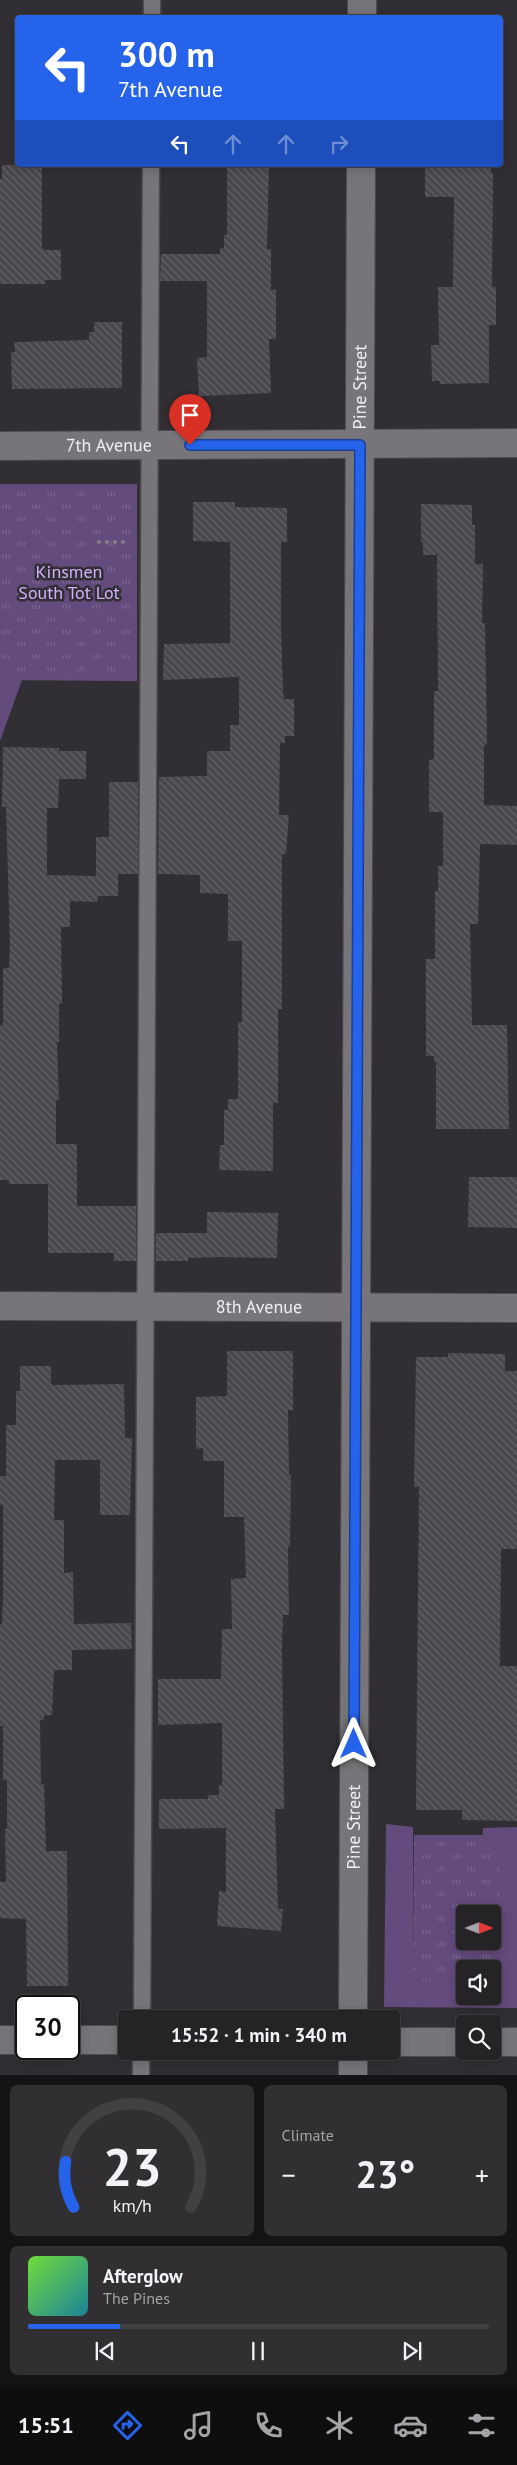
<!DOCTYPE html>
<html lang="en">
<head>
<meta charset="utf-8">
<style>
	body { margin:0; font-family:"PT Sans",sans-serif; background:#312f32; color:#f1f3f6; height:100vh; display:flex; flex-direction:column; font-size:19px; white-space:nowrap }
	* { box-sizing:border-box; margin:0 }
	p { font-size:16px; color:#a3a4a7 }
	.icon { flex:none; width:28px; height:28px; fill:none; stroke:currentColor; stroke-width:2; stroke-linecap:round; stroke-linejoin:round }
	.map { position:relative; height:2075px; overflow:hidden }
	.drawer { display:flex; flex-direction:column; gap:10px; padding:10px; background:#141315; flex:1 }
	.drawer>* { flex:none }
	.hud { position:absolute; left:15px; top:15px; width:488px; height:152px; border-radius:5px; box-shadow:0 2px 12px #0003,0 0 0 1px #424043; background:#2563eb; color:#fff; overflow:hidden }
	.needle { width:32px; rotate:90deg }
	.fabs { position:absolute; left:456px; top:1905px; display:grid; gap:10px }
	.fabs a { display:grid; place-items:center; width:45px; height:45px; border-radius:5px; background:#252326; box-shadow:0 2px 12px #0003,0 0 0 1px #424043; font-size:25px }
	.speed { position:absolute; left:15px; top:1995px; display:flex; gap:10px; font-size:25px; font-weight:700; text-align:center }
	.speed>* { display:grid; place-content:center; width:65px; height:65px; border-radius:50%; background:#252326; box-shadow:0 2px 12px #0003,0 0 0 1px #424043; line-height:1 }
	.speed .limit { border:2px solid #111; border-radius:8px; background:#fff; color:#111 }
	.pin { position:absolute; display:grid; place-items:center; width:42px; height:42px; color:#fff; margin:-51px -21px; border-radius:50% 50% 50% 0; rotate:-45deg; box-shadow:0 0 5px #0007 }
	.pin .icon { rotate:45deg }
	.me { position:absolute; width:55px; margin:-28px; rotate:0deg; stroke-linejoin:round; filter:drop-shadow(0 0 4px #0008) }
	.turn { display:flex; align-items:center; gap:18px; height:105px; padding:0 20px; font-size:22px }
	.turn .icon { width:65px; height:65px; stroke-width:2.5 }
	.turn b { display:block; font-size:35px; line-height:42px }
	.lanes { display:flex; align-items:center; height:48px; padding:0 20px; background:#0003; justify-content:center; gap:25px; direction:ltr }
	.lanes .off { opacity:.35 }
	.big { font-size:38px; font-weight:700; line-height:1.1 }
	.drawer .card { flex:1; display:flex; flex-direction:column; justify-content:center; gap:8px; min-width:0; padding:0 18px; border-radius:8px; background:#312f32 }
	.drawer .dial { align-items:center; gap:0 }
	.dial svg { height:130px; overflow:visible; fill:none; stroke:#424043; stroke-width:7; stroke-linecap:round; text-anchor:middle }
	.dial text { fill:#f1f3f6; stroke:none }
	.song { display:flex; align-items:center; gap:15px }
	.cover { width:60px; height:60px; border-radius:8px; background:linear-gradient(135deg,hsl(100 70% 55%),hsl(190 70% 35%)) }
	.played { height:5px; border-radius:2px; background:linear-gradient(90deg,#2563eb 20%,#424043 20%) }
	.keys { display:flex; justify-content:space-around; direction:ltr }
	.heat { display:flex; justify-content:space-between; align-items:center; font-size:28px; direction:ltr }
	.drawer .tiles { flex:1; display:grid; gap:10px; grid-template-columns:1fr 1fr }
	.card:last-child { grid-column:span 2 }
	.trip { position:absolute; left:118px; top:2010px; width:282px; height:50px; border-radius:5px; background:#252326; box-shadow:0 2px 12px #0003,0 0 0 1px #424043; font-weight:700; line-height:50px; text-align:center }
	.menu { display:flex; height:80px; justify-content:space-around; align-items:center; background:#0f0e0f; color:#a3a4a7 }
	.menu .icon { width:35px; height:35px }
	.menu .selected { color:#2563eb }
	.menu b { font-size:22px; color:#f1f3f6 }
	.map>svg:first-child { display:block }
	.grass { fill:#634b7d }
	.park { fill:url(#park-tufts); fill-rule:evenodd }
	.building { fill:url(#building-back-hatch) }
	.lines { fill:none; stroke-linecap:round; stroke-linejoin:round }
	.lane-casing { stroke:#4d4b4e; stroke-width:19 }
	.street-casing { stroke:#4d4b4e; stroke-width:30 }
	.path { stroke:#848286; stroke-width:3; stroke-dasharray:4 4; stroke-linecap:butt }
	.lane { stroke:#777579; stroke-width:16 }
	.street { stroke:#777579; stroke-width:28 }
	.route-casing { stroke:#184099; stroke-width:12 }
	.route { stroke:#2563eb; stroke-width:9 }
	.labels { text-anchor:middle; stroke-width:5; stroke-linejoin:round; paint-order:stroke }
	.street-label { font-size:18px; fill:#f0eff2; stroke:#312f33 }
	.park-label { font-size:18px; fill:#d4aeff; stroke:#312f33 }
</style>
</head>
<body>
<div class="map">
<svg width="517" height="2075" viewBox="0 0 517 2075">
	<defs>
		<pattern id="park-tufts" width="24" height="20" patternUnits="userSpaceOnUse" patternTransform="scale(1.25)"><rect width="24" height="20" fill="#634b7d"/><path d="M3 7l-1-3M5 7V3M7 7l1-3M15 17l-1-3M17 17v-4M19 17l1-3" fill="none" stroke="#7a6590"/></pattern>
		<pattern id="building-back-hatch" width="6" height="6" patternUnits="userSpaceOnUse" patternTransform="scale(1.25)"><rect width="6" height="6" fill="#4a484c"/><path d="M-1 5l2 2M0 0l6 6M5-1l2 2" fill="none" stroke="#646366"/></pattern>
	</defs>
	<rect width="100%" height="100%" fill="#312f33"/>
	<path class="grass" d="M 0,680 L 22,680 L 0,741 Z
		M 386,1824 L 413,1827 L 413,1970 L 422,1981 L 465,1978 L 465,1996 L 492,1996 L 493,1972 L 499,1964 L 499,1854 L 483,1835 L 483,1828 L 517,1827 L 517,2008 L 384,2007 Z"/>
	<path class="park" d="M 0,484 L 137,484 L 137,681 L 0,680 Z
		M 414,1835 L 483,1835 L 499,1854 L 499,1964 L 493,1972 L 492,1969 L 465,1969 L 465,1978 L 422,1982 L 413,1970 ZM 465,1914 L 492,1914 L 492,1941 L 465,1941 Z"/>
	<path class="building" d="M 2,165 L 42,165 L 42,247 L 44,250 L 61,250 L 61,280 L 45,280 L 45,284 L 0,284 L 0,179 L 2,179 Z
		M 227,165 L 269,165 L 267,249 L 271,249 L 271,290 L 276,290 L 276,339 L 269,339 L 271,393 L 199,396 L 197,358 L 207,357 L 207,281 L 160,281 L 161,254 L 220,254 L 220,248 L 224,248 L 224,235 L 227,235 Z
		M 425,165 L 491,165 L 491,173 L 493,173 L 492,287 L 496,287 L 496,325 L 489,325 L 489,383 L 440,384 L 440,381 L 432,381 L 431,345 L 439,345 L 438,287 L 453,287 L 454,197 L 425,197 Z
		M 94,322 L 122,322 L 122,388 L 12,389 L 11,352 L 15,352 L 14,342 L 89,340 L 89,332 L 94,332 Z
		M 193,502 L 235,502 L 235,507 L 287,508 L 287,542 L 281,542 L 281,628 L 283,691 L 284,699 L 294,699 L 294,736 L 285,736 L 285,743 L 280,743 L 279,815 L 289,815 L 286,854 L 282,854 L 282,1009 L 278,1009 L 278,1103 L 273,1103 L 273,1171 L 219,1170 L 220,1145 L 224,1145 L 224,1110 L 228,1110 L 228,1099 L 238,1099 L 238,1022 L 242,1022 L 242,941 L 228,941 L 228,894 L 200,893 L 200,875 L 158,874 L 159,777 L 207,776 L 207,751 L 230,751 L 230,725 L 239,725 L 239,677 L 163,680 L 164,644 L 230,643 L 230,542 L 193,541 Z
		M 421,504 L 472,505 L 472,525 L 475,525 L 475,564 L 483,564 L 482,623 L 485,623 L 487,745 L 484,745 L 484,805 L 517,806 L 517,845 L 480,844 L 478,924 L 470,924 L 472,1025 L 507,1025 L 509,1129 L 436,1129 L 436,1062 L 434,1062 L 434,1056 L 426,1056 L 426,959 L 435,959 L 435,891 L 438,891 L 438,866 L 443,866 L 443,812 L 429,812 L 429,760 L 434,759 L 434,691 L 438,691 L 437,555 L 423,555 L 423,542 L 421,542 Z
		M 3,747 L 59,748 L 59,751 L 86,751 L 86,779 L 59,779 L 58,808 L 47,808 L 47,875 L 96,876 L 96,837 L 109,837 L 109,782 L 138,782 L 138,874 L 118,874 L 118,896 L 98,896 L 97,902 L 70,901 L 70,927 L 61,927 L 62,1004 L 59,1004 L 59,1042 L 57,1042 L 59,1100 L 56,1100 L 56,1144 L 77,1144 L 77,1206 L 136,1206 L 136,1261 L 114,1261 L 114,1253 L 48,1253 L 48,1184 L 9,1184 L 9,1180 L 0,1180 L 0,1025 L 3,1025 L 3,968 L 9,968 L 10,946 L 6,807 L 2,807 Z
		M 469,1177 L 517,1177 L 517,1228 L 468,1227 Z
		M 207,1212 L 278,1213 L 277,1258 L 221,1257 L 188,1258 L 188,1261 L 156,1261 L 156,1233 L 207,1233 Z
		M 227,1351 L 293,1351 L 293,1410 L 288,1410 L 289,1475 L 291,1475 L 290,1547 L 288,1547 L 289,1615 L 283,1615 L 282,1649 L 284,1809 L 275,1809 L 278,1909 L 283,1909 L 281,1931 L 217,1926 L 219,1891 L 226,1892 L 226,1828 L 159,1829 L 159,1799 L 208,1799 L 208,1795 L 219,1795 L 219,1785 L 222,1785 L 222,1723 L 158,1725 L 158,1679 L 221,1679 L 222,1629 L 232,1629 L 231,1579 L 246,1578 L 244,1517 L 224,1517 L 224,1461 L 203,1461 L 203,1448 L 196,1449 L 196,1397 L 227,1396 Z
		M 448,1353 L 505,1354 L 505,1371 L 517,1371 L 517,1549 L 501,1549 L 500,1666 L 517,1666 L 517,1821 L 462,1820 L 462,1810 L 416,1810 L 419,1487 L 414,1487 L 416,1357 L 448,1357 Z
		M 20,1366 L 51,1366 L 51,1384 L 54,1385 L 124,1384 L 125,1438 L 132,1438 L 130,1515 L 100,1515 L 100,1460 L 55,1460 L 54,1520 L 64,1520 L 64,1573 L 73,1572 L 74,1624 L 131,1623 L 132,1649 L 72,1650 L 72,1670 L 54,1670 L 52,1715 L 44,1715 L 44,1720 L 40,1720 L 41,1784 L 44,1784 L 46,1851 L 67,1851 L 68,1986 L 27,1986 L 26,1919 L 0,1918 L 0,1882 L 6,1882 L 5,1829 L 7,1829 L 7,1780 L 3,1780 L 3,1726 L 0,1726 L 0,1624 L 2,1624 L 3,1596 L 3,1505 L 0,1505 L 0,1476 L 6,1476 L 6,1425 L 16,1425 L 16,1391 L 20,1391 Z"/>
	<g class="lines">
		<defs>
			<path id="lane" d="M 152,18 L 152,0
				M 142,2019 L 151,165
				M 141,2075 L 141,2051"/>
			<g id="street">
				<path d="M 362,18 L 362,0"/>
				<path id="s1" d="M 0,446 L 517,443"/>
				<path id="s2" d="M 0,1306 L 517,1308"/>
				<path id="s3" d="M 353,2019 L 361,165"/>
				<path d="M 0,2040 L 26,2040"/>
				<path d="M 69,2040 L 126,2040"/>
				<path d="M 391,2042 L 465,2042"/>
				<path d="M 492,2042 L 517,2042"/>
				<path d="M 353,2075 L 353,2051"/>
			</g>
		</defs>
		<use href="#lane" class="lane-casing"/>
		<use href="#street" class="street-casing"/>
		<path class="path" d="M 97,542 L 127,542"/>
		<use href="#lane" class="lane"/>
		<use href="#street" class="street"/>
	</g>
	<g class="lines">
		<defs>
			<path id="route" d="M 190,445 L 360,445 L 354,1744"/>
		</defs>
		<use href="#route" class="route-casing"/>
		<use href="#route" class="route"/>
	</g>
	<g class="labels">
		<g class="street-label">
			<text dy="6" stroke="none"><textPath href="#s3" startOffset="1632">Pine Street</textPath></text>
			<text dy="6" stroke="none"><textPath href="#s1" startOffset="109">7th Avenue</textPath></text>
			<text dy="6" stroke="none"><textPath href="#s2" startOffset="259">8th Avenue</textPath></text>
			<text dy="6" stroke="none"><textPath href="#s3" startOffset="192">Pine Street</textPath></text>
		</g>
		<g class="park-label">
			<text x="69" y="578">Kinsmen<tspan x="69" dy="21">South Tot Lot</tspan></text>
		</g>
	</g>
</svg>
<div class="fabs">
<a><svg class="needle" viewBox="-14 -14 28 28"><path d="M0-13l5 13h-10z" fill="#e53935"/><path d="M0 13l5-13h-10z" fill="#a3a4a7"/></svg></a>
<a><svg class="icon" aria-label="sound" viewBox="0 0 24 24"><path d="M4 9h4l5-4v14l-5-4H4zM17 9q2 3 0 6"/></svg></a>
<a><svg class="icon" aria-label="search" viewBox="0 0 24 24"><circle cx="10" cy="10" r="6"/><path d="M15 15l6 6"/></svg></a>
</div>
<div class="speed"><div class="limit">30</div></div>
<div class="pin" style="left:190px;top:445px;background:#d93025"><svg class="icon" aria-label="arrive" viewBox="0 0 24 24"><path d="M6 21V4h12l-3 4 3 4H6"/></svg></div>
<svg class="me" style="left:354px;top:1744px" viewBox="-20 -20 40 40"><path d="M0-17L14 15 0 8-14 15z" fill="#2563eb" stroke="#fff" stroke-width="4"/></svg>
<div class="trip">15:52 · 1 min · 340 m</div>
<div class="hud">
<div class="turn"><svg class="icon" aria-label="left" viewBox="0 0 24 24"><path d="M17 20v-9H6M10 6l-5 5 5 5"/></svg><div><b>300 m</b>7th Avenue</div></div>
<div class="lanes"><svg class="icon" aria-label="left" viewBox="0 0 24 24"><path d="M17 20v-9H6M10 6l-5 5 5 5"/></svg><svg class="icon off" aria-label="ahead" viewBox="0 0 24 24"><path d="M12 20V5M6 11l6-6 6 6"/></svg><svg class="icon off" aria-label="ahead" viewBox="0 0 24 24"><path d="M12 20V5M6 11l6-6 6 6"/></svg><svg class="icon off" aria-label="right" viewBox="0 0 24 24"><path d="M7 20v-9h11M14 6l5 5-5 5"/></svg></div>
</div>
</div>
<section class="drawer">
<div class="tiles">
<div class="card dial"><svg viewBox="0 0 100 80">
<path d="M14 69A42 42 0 1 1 86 69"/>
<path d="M14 69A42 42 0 0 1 9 41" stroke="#2563eb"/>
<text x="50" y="56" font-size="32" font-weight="700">23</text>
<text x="50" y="72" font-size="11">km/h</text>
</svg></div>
<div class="card"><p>Climate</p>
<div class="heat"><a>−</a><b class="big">23°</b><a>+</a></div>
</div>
<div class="card">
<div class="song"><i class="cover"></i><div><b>Afterglow</b><p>The Pines</p></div></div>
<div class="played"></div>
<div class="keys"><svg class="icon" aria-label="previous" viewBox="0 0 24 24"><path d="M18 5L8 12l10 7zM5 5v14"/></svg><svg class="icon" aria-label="pause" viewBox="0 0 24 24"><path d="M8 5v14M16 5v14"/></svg><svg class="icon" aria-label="next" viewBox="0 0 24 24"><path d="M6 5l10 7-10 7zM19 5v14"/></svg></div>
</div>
</div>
</section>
<nav class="menu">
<b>15:51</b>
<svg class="icon selected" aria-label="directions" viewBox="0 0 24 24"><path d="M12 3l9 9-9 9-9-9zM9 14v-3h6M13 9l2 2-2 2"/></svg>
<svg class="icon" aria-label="music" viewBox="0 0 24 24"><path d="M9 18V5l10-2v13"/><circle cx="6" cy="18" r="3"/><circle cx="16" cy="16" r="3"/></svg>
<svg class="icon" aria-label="phone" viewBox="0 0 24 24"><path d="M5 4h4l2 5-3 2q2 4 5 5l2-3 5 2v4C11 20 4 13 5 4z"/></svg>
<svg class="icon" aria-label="climate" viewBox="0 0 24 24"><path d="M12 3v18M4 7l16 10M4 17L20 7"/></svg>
<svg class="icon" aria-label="car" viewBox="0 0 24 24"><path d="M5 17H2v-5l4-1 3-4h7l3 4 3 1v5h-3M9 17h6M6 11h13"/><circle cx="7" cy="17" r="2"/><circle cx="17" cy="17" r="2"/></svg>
<svg class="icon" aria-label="filters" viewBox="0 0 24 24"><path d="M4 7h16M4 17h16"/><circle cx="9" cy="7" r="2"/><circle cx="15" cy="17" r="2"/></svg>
</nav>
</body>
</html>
